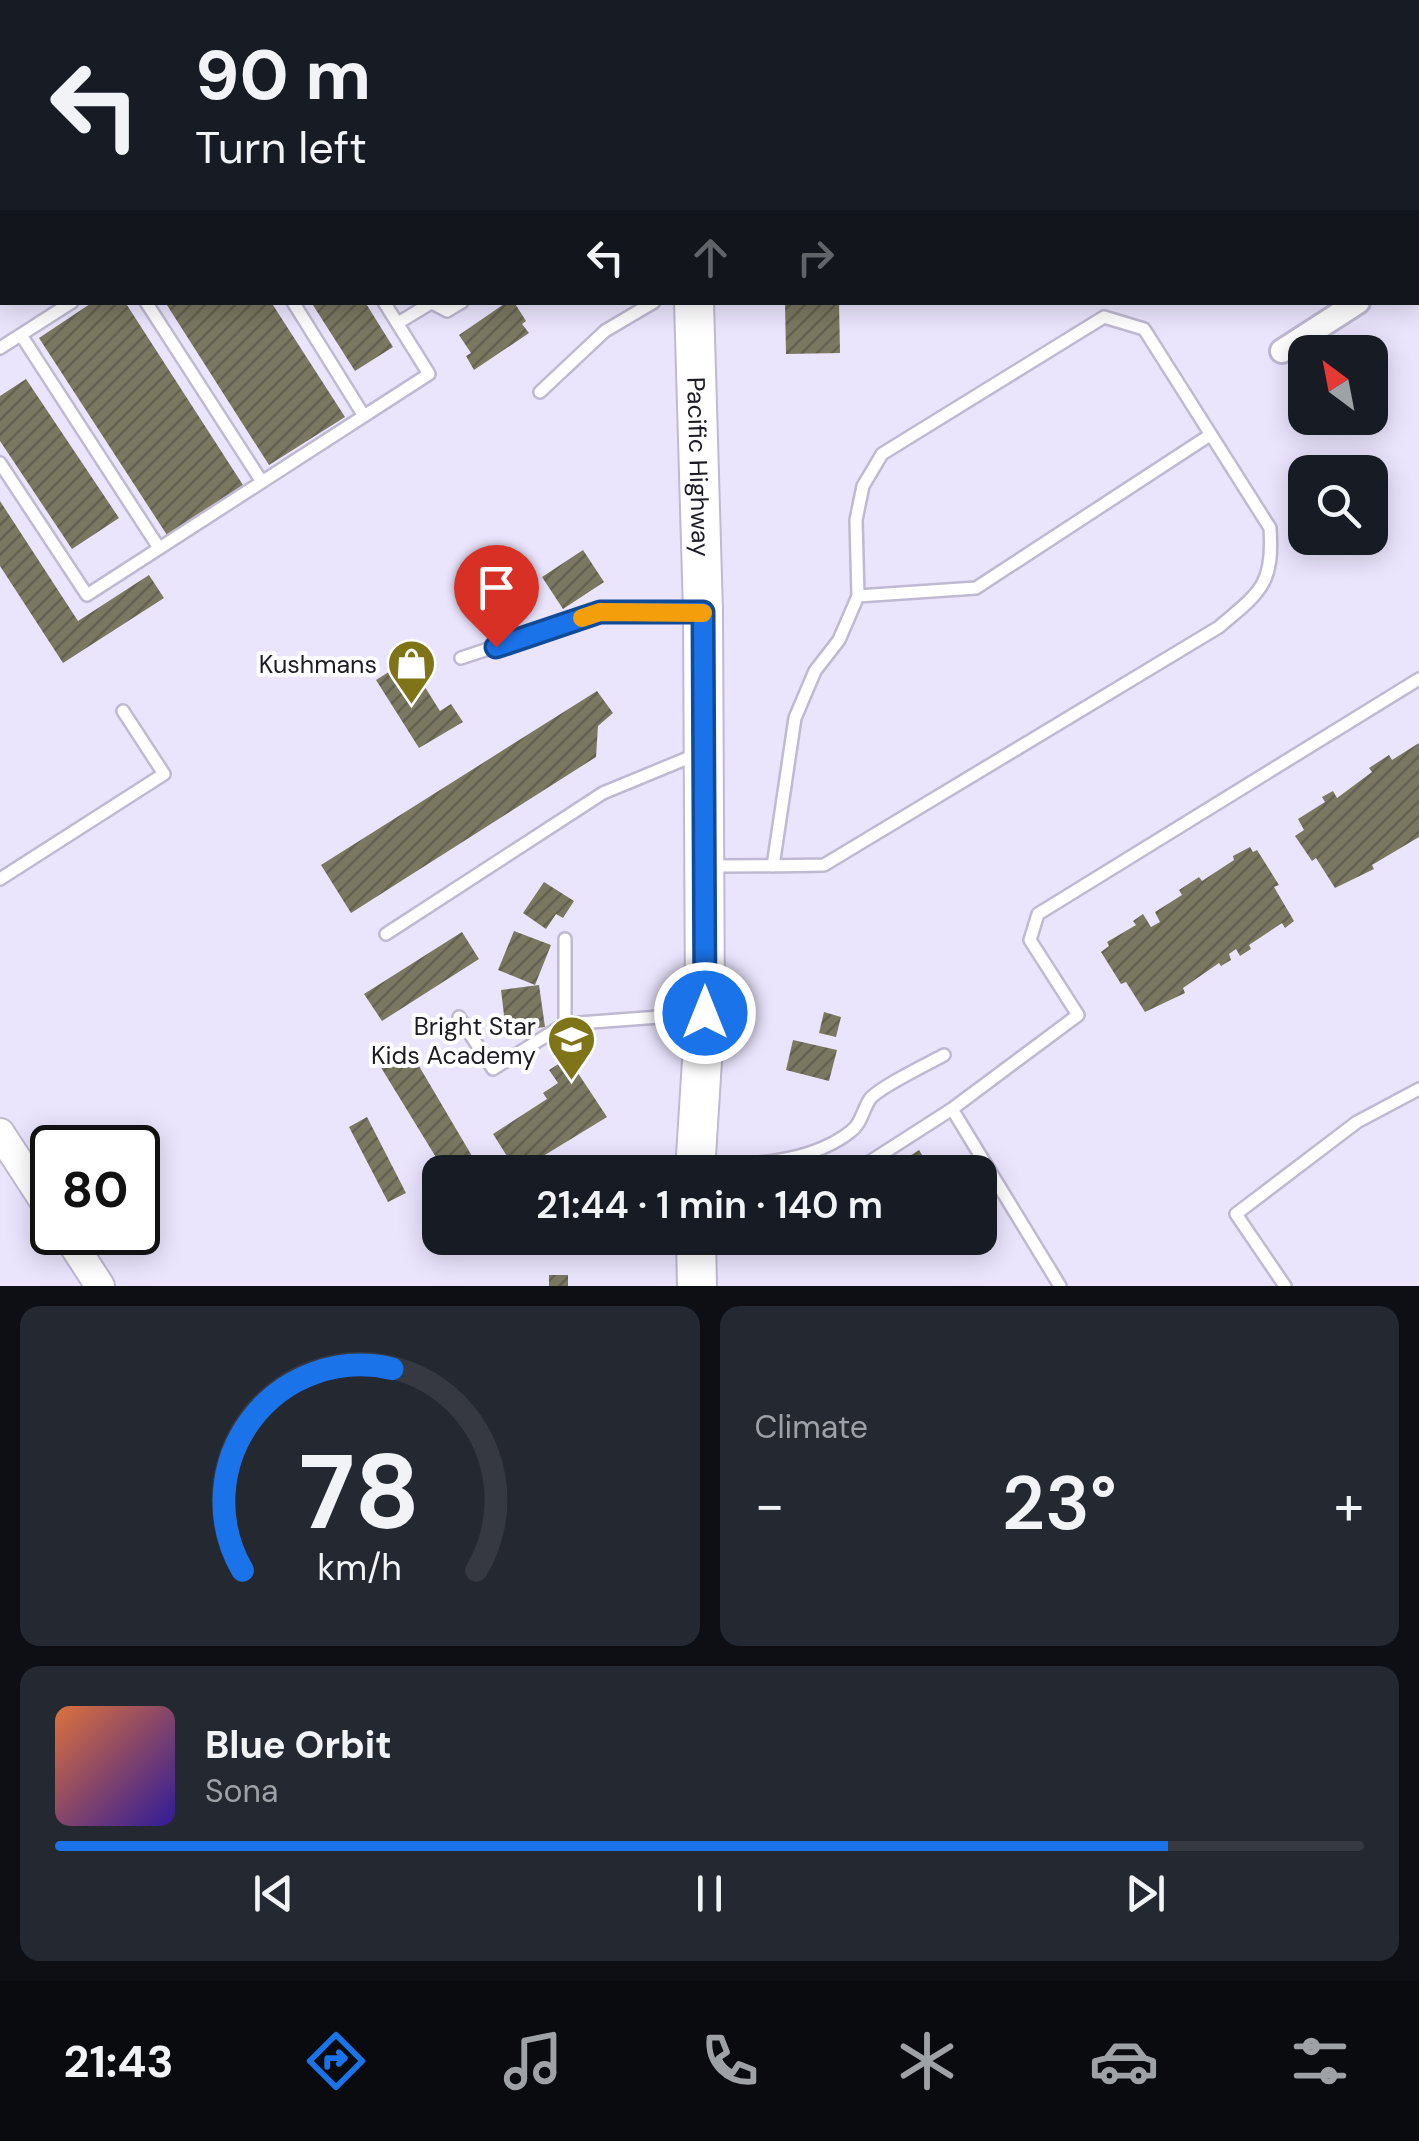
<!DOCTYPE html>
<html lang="en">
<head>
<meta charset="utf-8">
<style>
	body { margin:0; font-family:"DM Sans",sans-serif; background:#242831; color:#f1f3f6; height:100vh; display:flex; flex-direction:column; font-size:38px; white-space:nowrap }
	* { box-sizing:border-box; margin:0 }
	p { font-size:32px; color:#9ea1a6 }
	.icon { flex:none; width:55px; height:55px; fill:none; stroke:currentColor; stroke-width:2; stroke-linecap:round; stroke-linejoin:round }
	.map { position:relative; height:1286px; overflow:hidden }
	.panel { display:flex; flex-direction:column; gap:20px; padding:20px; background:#0d0f14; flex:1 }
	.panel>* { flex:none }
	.top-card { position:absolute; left:0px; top:0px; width:1420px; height:305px; box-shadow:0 5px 25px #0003; background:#171b24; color:#f1f3f6; overflow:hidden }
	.needle { width:65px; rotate:328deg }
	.controls { position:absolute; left:1288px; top:335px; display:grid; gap:20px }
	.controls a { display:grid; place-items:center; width:100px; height:100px; border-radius:20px; background:#171b24; box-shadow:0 5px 25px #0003; font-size:50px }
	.speed { position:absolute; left:30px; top:1125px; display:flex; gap:20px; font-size:50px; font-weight:700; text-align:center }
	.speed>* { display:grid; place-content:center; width:130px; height:130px; border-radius:50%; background:#171b24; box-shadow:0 5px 25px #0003; line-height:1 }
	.speed .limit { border:5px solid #111; border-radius:15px; background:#fff; color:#111 }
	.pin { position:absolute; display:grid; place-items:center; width:85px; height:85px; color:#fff; margin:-102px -42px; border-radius:50% 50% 50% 0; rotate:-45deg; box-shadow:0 0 10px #0007 }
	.pin .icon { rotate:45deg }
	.me { position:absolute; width:110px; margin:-55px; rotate:0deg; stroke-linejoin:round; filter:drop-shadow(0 0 8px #0008) }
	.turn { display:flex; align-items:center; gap:35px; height:210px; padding:0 30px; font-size:45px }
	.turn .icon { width:130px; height:130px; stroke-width:2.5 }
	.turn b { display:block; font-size:70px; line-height:85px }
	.lanes { display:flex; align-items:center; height:95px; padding:0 30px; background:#0003; justify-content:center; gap:50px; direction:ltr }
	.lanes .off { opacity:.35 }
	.big { font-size:75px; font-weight:600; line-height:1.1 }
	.panel .widget { flex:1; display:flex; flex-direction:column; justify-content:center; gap:15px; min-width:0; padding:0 35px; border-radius:20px; background:#242831 }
	.panel .dial { align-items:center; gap:0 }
	.dial svg { height:260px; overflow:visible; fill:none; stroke:#363941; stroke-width:7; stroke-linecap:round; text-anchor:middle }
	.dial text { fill:#f1f3f6; stroke:none }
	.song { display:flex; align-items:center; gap:30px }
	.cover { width:120px; height:120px; border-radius:15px; background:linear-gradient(135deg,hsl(20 70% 55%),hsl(250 70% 35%)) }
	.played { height:10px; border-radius:5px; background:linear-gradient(90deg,#1a73e8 85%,#363941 85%) }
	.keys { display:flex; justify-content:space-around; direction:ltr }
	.heat { display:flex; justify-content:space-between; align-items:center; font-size:55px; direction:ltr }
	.panel .tiles { flex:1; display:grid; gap:20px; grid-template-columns:1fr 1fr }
	.widget:last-child { grid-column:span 2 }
	.trip { position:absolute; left:422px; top:1155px; width:575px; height:100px; border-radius:20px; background:#171b24; box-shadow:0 5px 25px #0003; font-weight:600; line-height:100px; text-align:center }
	.tabs { display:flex; height:160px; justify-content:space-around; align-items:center; background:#090b0e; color:#9ea1a6 }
	.tabs .icon { width:70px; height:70px }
	.tabs .active { color:#1a73e8 }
	.tabs b { font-size:45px; color:#f1f3f6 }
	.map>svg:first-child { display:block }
	.building { fill:url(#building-hatch) }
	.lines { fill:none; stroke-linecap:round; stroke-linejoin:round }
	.service-casing { stroke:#bfb9d1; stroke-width:16 }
	.minor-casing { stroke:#bfb9d1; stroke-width:28 }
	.tertiary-casing { stroke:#bfb9d1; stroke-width:32 }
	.trunk-casing { stroke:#bfb9d1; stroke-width:42 }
	.service { stroke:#fff; stroke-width:11 }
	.minor { stroke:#fff; stroke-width:22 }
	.tertiary { stroke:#fff; stroke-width:28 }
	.trunk { stroke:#fff; stroke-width:38 }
	.route-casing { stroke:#114b97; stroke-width:25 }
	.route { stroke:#1a73e8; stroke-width:18 }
	.slow { stroke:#f59e0b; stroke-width:18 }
	.labels { text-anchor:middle; stroke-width:8; stroke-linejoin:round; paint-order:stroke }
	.street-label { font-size:25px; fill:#1d1b23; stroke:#fff }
	.poi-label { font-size:25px; fill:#1d1b23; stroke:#fff; text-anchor:end }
</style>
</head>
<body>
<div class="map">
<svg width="1419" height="1286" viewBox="0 0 1419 1286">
	<defs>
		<pattern id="building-hatch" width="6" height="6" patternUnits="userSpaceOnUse" patternTransform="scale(2.5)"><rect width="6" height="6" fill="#7a7861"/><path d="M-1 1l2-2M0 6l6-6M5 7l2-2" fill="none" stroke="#636250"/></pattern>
	</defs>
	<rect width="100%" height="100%" fill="#eae5fd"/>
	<path class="building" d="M 93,302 L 125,302 L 243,485 L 167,535 L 39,338 Z
		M 165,302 L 271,302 L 345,417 L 269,465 Z
		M 311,302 L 365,302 L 393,347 L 355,371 Z
		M 507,302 L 514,302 L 526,321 L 522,324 L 529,333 L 474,370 L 466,356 L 471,353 L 459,335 Z
		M 785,302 L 839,302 L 840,353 L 786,354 Z
		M 26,379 L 119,518 L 72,549 L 0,441 L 0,396 Z
		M 0,501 L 78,621 L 149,575 L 164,598 L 63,663 L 0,566 Z
		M 583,550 L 604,582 L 563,609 L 542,577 Z
		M 408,660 L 440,711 L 451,704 L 463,722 L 419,748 L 376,680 Z
		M 597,691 L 613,713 L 598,726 L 596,757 L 351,913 L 321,865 Z
		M 1419,743 L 1419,837 L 1372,865 L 1374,869 L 1335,888 L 1316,858 L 1312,861 L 1295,836 L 1304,830 L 1298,819 L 1325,802 L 1322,797 L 1333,791 L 1337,798 L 1372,772 L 1369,768 L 1389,755 L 1392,760 Z
		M 1250,847 L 1253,852 L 1257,850 L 1279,885 L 1274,887 L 1294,921 L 1285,928 L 1282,923 L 1249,945 L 1251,949 L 1240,956 L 1236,949 L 1229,954 L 1231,960 L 1221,966 L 1219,963 L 1183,988 L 1185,993 L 1145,1012 L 1126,982 L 1121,984 L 1101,952 L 1109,946 L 1107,942 L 1136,925 L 1133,921 L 1143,914 L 1151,927 L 1160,922 L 1155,912 L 1182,895 L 1179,890 L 1199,877 L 1202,881 L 1234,860 L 1233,856 Z
		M 544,882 L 574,901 L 563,918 L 556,914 L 546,929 L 523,913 Z
		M 514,931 L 551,945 L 535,985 L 498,970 Z
		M 462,932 L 479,959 L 382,1021 L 364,994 Z
		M 539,985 L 545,1027 L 506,1032 L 501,990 Z
		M 824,1012 L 841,1017 L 836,1037 L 819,1033 Z
		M 793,1040 L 837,1050 L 829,1081 L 786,1070 Z
		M 406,1044 L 472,1156 L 445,1172 L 377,1061 Z
		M 568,1058 L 607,1117 L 517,1172 L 493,1134 L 547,1099 L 543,1093 L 558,1083 L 549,1070 Z
		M 367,1117 L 406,1193 L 388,1202 L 349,1127 Z
		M 919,1150 L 933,1172 L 885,1172 Z
		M 549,1275 L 568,1275 L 568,1286 L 549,1286 Z"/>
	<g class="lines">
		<defs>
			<path id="service" d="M 337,0 L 337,2
				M 572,2 L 572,0
				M 882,2 L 886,0
				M 1200,2 L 1204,0
				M 146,302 L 262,482
				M 293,302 L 364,416
				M 430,302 L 447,311 L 462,302
				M 398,323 L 431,303
				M 21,335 L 159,548
				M 0,348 L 72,302
				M 540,392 L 605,331 L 654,302
				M 0,463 L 87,595 L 429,374 L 384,302
				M 858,596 L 976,588 L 1210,435
				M 461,658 L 600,612 L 698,612
				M 708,866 C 747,866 785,866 824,865 L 1219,627 C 1260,592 1274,585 1270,528 L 1144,329 L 1104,317 L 882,454 L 863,486 L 856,520 L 858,596 L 839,640 L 815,671 L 795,718 L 773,866
				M 0,879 L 164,774 L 123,711
				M 386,934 L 603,793 L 695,755
				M 565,939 L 565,1024 L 700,1014
				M 459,1017 L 493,1069 L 565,1024
				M 952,1109 L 1060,1286
				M 699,1168 C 749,1164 809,1164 850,1132 C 862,1123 862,1111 870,1099 C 878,1088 929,1063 944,1055
				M 854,1172 L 952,1109 L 1078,1015 L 1030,940 L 1038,914 L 1419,679
				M 1285,1286 L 1236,1214 L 1357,1122 L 1419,1089"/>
			<path id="minor" d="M 1367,0 L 1369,2
				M 1418,14 L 1419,14
				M 1418,277 L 1419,280
				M 1282,351 L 1358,302"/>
			<path id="tertiary" d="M 0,1133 L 52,1213
				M 65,1232 L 100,1286"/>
			<g id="trunk">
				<path d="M 690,0 L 690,2"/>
				<path id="s1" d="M 694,302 L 703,612 L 705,1013 L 695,1172"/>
				<path d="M 696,1238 L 697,1286"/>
			</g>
		</defs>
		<use href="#service" class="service-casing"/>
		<use href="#minor" class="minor-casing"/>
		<use href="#tertiary" class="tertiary-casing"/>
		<use href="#trunk" class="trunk-casing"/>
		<use href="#service" class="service"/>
		<use href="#minor" class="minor"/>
		<use href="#tertiary" class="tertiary"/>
		<use href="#trunk" class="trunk"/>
	</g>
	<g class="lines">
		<defs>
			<path id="route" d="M 496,647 L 600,612 L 703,612 L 705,1013"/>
		</defs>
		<use href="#route" class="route-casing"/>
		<use href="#route" class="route"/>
		<path class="slow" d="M 582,618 L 600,612 L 703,613"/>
	</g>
	<defs>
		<symbol id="shop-pin" viewBox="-11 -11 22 30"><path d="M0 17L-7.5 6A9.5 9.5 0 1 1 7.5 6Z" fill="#7f7518" stroke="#fff"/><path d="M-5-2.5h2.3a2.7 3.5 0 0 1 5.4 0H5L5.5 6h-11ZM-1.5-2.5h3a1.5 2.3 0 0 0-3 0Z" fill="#fff"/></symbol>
		<symbol id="school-pin" viewBox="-11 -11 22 30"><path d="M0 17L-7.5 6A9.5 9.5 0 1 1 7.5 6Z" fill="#7f7518" stroke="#fff"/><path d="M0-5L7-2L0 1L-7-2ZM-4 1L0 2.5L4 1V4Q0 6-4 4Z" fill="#fff"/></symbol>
	</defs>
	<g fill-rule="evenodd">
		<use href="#shop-pin" x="384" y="636" width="55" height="75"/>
		<use href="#school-pin" x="544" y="1012" width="55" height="75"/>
	</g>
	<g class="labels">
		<g class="street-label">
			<text dy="9" stroke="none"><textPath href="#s1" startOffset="165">Pacific Highway</textPath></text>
		</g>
		<g class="poi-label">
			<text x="377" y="673">Kushmans</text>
			<text x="536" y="1035">Bright Star<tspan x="536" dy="29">Kids Academy</tspan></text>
		</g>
	</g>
</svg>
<div class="controls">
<a><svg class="needle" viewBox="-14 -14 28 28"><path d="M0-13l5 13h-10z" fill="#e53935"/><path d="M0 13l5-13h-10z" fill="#9ea1a6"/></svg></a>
<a><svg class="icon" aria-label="search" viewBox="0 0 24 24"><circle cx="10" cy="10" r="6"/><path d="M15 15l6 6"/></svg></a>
</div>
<div class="speed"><div class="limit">80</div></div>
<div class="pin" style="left:496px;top:647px;background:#d93025"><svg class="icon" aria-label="arrive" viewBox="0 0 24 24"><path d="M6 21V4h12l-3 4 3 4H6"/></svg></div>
<svg class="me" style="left:705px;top:1013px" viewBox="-20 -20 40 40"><circle r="17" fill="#1a73e8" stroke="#fff" stroke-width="3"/><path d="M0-11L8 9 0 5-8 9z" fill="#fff"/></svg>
<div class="trip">21:44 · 1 min · 140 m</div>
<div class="top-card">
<div class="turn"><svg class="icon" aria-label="left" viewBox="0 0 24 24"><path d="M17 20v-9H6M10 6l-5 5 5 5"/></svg><div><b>90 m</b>Turn left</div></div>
<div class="lanes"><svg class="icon" aria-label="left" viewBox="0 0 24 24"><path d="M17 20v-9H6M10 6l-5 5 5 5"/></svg><svg class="icon off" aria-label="ahead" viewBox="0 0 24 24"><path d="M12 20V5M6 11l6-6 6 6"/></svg><svg class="icon off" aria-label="right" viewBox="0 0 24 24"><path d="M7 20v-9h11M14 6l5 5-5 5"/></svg></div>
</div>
</div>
<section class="panel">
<div class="tiles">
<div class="widget dial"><svg viewBox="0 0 100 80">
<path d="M14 69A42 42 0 1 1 86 69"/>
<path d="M14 69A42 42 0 0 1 60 7" stroke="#1a73e8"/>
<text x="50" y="56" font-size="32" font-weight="700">78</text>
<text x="50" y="72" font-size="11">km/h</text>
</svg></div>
<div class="widget"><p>Climate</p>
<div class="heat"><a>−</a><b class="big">23°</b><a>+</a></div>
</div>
<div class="widget">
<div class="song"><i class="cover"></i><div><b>Blue Orbit</b><p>Sona</p></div></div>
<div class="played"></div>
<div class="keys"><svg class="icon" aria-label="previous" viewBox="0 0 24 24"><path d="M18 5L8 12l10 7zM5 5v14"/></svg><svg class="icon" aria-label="pause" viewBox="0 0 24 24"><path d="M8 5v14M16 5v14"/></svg><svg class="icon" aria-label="next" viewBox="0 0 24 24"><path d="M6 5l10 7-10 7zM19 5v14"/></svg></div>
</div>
</div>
</section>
<nav class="tabs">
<b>21:43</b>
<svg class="icon active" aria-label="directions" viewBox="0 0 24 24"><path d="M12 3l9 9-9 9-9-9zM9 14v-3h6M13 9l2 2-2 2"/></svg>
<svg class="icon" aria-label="music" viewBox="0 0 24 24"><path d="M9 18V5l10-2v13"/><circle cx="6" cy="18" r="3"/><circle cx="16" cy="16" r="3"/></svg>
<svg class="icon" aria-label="phone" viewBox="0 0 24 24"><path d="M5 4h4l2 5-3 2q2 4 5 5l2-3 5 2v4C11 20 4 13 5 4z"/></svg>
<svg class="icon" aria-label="climate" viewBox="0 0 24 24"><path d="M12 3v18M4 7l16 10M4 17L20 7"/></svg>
<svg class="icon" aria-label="car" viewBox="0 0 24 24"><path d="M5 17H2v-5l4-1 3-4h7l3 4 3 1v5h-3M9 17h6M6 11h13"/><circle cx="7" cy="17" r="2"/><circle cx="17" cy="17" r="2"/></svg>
<svg class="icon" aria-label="filters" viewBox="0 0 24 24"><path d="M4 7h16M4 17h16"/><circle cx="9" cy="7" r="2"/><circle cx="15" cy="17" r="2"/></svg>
</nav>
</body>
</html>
